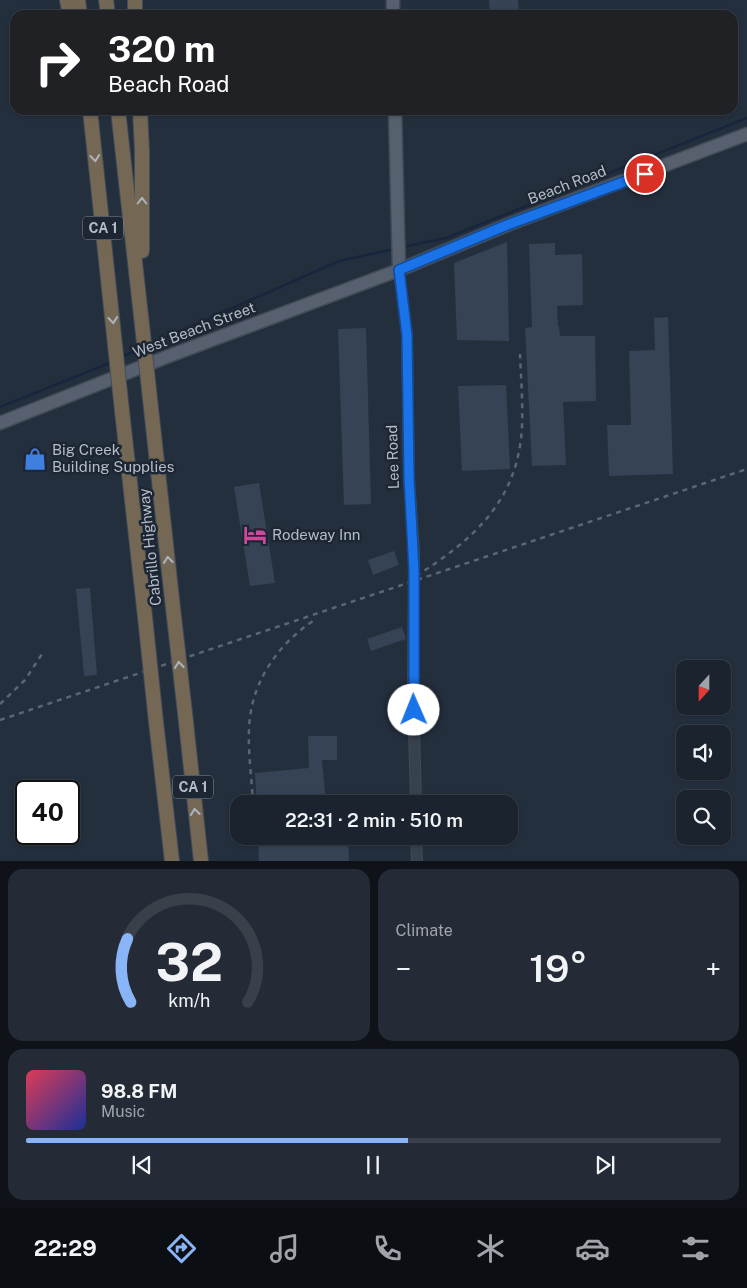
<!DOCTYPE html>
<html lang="en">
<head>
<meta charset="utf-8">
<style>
	body { margin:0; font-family:"Public Sans",sans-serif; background:#242b36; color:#f1f3f6; height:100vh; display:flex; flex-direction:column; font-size:19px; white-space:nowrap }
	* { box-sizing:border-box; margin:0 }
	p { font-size:16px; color:#a0a4aa }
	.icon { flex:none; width:28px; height:28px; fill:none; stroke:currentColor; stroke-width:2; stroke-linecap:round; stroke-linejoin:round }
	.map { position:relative; height:861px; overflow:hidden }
	.sheet { display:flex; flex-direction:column; gap:8px; padding:8px; background:#0f1319; flex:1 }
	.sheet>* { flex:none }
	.hud { position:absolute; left:10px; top:10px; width:728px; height:105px; border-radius:15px; box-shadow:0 1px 4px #0004,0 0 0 1px #39404a; background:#202124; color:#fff; overflow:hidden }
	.needle { width:32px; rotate:201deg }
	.buttons { position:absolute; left:676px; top:660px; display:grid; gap:10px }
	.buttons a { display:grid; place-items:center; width:55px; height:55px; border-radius:10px; background:#1b232e; box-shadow:0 1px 4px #0004,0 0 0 1px #39404a; font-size:25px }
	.speed { position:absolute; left:15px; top:780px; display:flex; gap:10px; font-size:25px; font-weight:700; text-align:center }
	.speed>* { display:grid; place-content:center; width:65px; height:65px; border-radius:50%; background:#1b232e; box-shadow:0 1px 4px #0004,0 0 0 1px #39404a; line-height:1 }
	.speed .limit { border:2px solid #111; border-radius:8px; background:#fff; color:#111 }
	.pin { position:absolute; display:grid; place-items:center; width:42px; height:42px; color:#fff; margin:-21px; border:2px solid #fff; border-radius:50%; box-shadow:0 1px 5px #0007 }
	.me { position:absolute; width:55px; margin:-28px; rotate:359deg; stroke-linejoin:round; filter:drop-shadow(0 0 4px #0008) }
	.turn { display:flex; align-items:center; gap:18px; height:105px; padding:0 15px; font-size:22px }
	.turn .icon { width:65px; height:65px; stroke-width:2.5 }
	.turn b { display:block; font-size:35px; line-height:42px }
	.big { font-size:38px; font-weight:600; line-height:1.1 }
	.sheet .tile { flex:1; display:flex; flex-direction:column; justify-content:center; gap:8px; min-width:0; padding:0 18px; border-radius:15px; background:#242b36 }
	.sheet .dial { align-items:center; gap:0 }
	.dial svg { height:130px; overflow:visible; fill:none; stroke:#39404a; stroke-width:7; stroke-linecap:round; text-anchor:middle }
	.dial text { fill:#f1f3f6; stroke:none }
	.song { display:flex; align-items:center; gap:15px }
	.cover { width:60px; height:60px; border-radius:8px; background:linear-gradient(135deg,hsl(350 70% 55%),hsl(230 70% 35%)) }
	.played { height:5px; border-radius:2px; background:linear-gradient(90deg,#8ab4f8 55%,#39404a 55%) }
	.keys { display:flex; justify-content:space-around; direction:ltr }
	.heat { display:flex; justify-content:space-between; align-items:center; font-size:28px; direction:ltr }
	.sheet .tiles { flex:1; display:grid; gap:8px; grid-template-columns:1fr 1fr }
	.tile:last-child { grid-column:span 2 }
	.trip { position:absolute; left:230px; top:795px; width:288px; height:50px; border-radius:15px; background:#1b232e; box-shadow:0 1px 4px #0004,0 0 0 1px #39404a; font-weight:600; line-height:50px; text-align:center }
	.tabs { display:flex; height:80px; justify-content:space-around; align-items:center; background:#0b0e12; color:#a0a4aa }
	.tabs .icon { width:35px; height:35px }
	.tabs .active { color:#8ab4f8 }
	.tabs b { font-size:22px; color:#f1f3f6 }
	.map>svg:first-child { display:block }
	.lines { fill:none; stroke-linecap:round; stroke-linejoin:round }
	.stream { stroke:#17263c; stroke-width:2.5 }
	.building { fill:#364354 }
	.minor-casing { stroke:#414a57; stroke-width:12 }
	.major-casing { stroke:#414a57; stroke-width:15 }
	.highway-casing { stroke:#434c59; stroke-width:16 }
	.minor { stroke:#38414e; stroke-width:10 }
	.major { stroke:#56606e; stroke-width:12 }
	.highway { stroke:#746855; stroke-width:14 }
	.rail { stroke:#5a6575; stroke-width:2.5; stroke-dasharray:5 5; stroke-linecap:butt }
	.highway-bridge-casing { stroke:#434c59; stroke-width:16; stroke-linecap:butt }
	.highway-bridge { stroke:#746855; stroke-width:14 }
	.oneway { stroke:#aeb4bd }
	.route-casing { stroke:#114b97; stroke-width:12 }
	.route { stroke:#1a73e8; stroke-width:9 }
	.labels { text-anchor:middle; stroke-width:5; stroke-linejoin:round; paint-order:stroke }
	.shield { fill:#1d2633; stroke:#878f9c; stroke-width:1 }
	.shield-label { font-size:14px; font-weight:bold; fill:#b4bcc9 }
	.street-label { font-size:15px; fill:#b4bcc9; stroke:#1d2633 }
	.poi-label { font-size:15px; fill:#b4bcc9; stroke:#1d2633; text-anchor:start }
</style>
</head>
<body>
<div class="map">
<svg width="747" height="861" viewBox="0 0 747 861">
	<rect width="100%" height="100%" fill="#242f3e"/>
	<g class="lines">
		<path class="stream" d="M 402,247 L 446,238 L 747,118
			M 149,345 L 339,261 L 394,249
			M 122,357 L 139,349
			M 0,407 L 112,362"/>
	</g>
	<path class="building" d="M 489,0 L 518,0 L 519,15 L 490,15 Z
		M 507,242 L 509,341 L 457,340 L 454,263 Z
		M 555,243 L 555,255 L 582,254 L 583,305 L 557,306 L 558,326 L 559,326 L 560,336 L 595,336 L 596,401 L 563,402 L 566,465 L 532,466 L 525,328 L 532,327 L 529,244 Z
		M 668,317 L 673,474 L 609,476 L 607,425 L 631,425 L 629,351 L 655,350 L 654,318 Z
		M 366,328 L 371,504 L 344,505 L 338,329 Z
		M 506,385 L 510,469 L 462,471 L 458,386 Z
		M 259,483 L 275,583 L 250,586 L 234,487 Z
		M 394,551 L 399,565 L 373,575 L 368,560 Z
		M 90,588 L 97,675 L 84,676 L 76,589 Z
		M 402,627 L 406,639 L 371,651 L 367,639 Z
		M 308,736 L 337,736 L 337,760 L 322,760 L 326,804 L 257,804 L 255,773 L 309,768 Z
		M 258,836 L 348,836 L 349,861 L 259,861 Z"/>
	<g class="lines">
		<defs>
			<path id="minor" d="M 399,270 L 407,335 L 409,478 L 414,553 L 413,691 L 416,804
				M 416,836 L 417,861"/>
			<path id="major" d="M 393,0 L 393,15
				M 395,110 L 399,270
				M 0,423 L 169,356 L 399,270 L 507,225 L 747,134"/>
			<path id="highway" d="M 67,0 L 70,15
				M 78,0 L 80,15
				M 106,0 L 108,15
				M 135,0 L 135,15
				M 90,110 L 115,345
				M 118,110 L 143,334
				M 140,110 L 142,151 L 142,251
				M 150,399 L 173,608
				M 122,411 L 145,617
				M 185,713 L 201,861
				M 156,722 L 172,861"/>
		</defs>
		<use href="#minor" class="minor-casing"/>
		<use href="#major" class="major-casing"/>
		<use href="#highway" class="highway-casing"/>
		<use href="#minor" class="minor"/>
		<use href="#major" class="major"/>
		<use href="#highway" class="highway"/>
		<path class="rail" d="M 416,576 C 474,539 518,501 522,427 C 523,403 521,379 520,354
			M 0,704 L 25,680 L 42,654
			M 0,720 L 747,469
			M 253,804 C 252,780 248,755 249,730 C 250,684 277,644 316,619"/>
		<defs>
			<path id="highway-bridge" d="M 143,334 L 150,399
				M 115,345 L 122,411
				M 173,608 L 185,713
				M 145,617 L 156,722"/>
		</defs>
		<use href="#highway-bridge" class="highway-bridge-casing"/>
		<use href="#highway-bridge" class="highway-bridge"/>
	</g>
	<defs><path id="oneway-chevron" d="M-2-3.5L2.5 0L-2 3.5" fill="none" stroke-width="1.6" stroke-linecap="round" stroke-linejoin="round" transform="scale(1.25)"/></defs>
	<g class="oneway">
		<use href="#oneway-chevron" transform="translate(95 158) rotate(84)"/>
		<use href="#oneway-chevron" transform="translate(142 201) rotate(-90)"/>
		<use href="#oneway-chevron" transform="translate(113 320) rotate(84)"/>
		<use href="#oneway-chevron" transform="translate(168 560) rotate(-96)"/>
		<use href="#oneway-chevron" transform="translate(179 665) rotate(-96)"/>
		<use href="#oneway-chevron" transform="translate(195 812) rotate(-96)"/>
	</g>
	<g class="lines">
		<defs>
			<path id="route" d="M 414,710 L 414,570 L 409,478 L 407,335 L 399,270 L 507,225 L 645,174"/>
		</defs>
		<use href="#route" class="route-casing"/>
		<use href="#route" class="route"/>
	</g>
	<defs>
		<symbol id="shop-bare" viewBox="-9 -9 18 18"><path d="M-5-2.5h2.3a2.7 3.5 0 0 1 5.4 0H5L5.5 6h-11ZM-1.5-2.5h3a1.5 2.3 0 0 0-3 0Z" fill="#3f7fe0" stroke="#1d2633" stroke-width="2.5" paint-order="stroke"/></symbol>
		<symbol id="hotel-bare" viewBox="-9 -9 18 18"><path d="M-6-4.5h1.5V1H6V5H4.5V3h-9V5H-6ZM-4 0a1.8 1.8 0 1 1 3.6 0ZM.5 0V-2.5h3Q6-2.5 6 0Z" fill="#d1479c" stroke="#1d2633" stroke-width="2.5" paint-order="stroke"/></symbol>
	</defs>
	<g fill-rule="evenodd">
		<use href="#shop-bare" x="19" y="443" width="32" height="32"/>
		<use href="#hotel-bare" x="239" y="519" width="32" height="32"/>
	</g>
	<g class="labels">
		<g class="shield">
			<rect x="83" y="216.5" width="40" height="23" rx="4"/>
			<rect x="173" y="775.5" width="40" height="23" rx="4"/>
		</g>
		<g class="shield-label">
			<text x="103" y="233">CA 1</text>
			<text x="193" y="792">CA 1</text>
		</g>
		<g class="street-label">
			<text transform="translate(567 185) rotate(-21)" y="5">Beach Road</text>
			<text transform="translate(194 330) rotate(-21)" y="5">West Beach Street</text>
			<text transform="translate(393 457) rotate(-92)" y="5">Lee Road</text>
			<text transform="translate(150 547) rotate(-96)" y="5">Cabrillo Highway</text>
		</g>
		<g class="poi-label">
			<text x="52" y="455">Big Creek<tspan x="52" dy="17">Building Supplies</tspan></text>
			<text x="272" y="540">Rodeway Inn</text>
		</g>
	</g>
</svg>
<div class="buttons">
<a><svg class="needle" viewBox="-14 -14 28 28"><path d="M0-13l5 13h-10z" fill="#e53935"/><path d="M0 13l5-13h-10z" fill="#a0a4aa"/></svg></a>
<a><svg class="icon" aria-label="sound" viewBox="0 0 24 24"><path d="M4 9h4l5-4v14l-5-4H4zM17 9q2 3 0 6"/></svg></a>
<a><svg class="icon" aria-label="search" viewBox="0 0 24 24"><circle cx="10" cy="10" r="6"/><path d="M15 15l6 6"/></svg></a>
</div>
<div class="speed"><div class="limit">40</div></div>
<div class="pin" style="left:645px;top:174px;background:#d93025"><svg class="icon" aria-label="arrive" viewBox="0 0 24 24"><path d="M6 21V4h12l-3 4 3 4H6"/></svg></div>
<svg class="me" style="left:414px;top:710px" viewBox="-20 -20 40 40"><circle r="19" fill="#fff"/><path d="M0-13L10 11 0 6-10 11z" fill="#1a73e8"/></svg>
<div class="trip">22:31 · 2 min · 510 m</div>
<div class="hud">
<div class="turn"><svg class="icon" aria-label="right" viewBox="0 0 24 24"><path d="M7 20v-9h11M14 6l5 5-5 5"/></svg><div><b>320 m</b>Beach Road</div></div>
</div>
</div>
<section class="sheet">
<div class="tiles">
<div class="tile dial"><svg viewBox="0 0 100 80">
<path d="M14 69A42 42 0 1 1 86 69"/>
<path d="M14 69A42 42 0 0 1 12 30" stroke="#8ab4f8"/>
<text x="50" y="56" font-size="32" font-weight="700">32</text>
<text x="50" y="72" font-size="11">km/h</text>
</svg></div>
<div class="tile"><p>Climate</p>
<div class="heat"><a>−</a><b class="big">19°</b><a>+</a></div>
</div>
<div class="tile">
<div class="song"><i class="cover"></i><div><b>98.8 FM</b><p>Music</p></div></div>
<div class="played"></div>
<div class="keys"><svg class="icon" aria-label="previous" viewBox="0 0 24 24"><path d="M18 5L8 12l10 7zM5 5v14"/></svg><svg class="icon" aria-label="pause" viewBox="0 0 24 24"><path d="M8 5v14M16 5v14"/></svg><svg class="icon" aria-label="next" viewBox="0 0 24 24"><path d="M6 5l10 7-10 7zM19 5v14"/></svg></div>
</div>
</div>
</section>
<nav class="tabs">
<b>22:29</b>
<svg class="icon active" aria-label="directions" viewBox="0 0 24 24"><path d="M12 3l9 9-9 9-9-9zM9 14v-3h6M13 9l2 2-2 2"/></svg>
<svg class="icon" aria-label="music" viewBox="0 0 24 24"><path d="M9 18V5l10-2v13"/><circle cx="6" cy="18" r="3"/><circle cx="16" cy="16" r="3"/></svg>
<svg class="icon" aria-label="phone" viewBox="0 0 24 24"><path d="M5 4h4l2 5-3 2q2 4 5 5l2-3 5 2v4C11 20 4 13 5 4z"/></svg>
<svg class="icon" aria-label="climate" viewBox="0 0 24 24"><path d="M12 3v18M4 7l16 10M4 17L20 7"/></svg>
<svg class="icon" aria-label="car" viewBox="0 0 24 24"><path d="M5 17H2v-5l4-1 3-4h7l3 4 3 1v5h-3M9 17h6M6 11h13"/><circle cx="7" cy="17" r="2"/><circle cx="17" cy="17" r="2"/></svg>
<svg class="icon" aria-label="filters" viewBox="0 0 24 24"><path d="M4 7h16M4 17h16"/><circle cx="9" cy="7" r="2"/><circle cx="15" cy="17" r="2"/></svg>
</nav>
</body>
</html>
